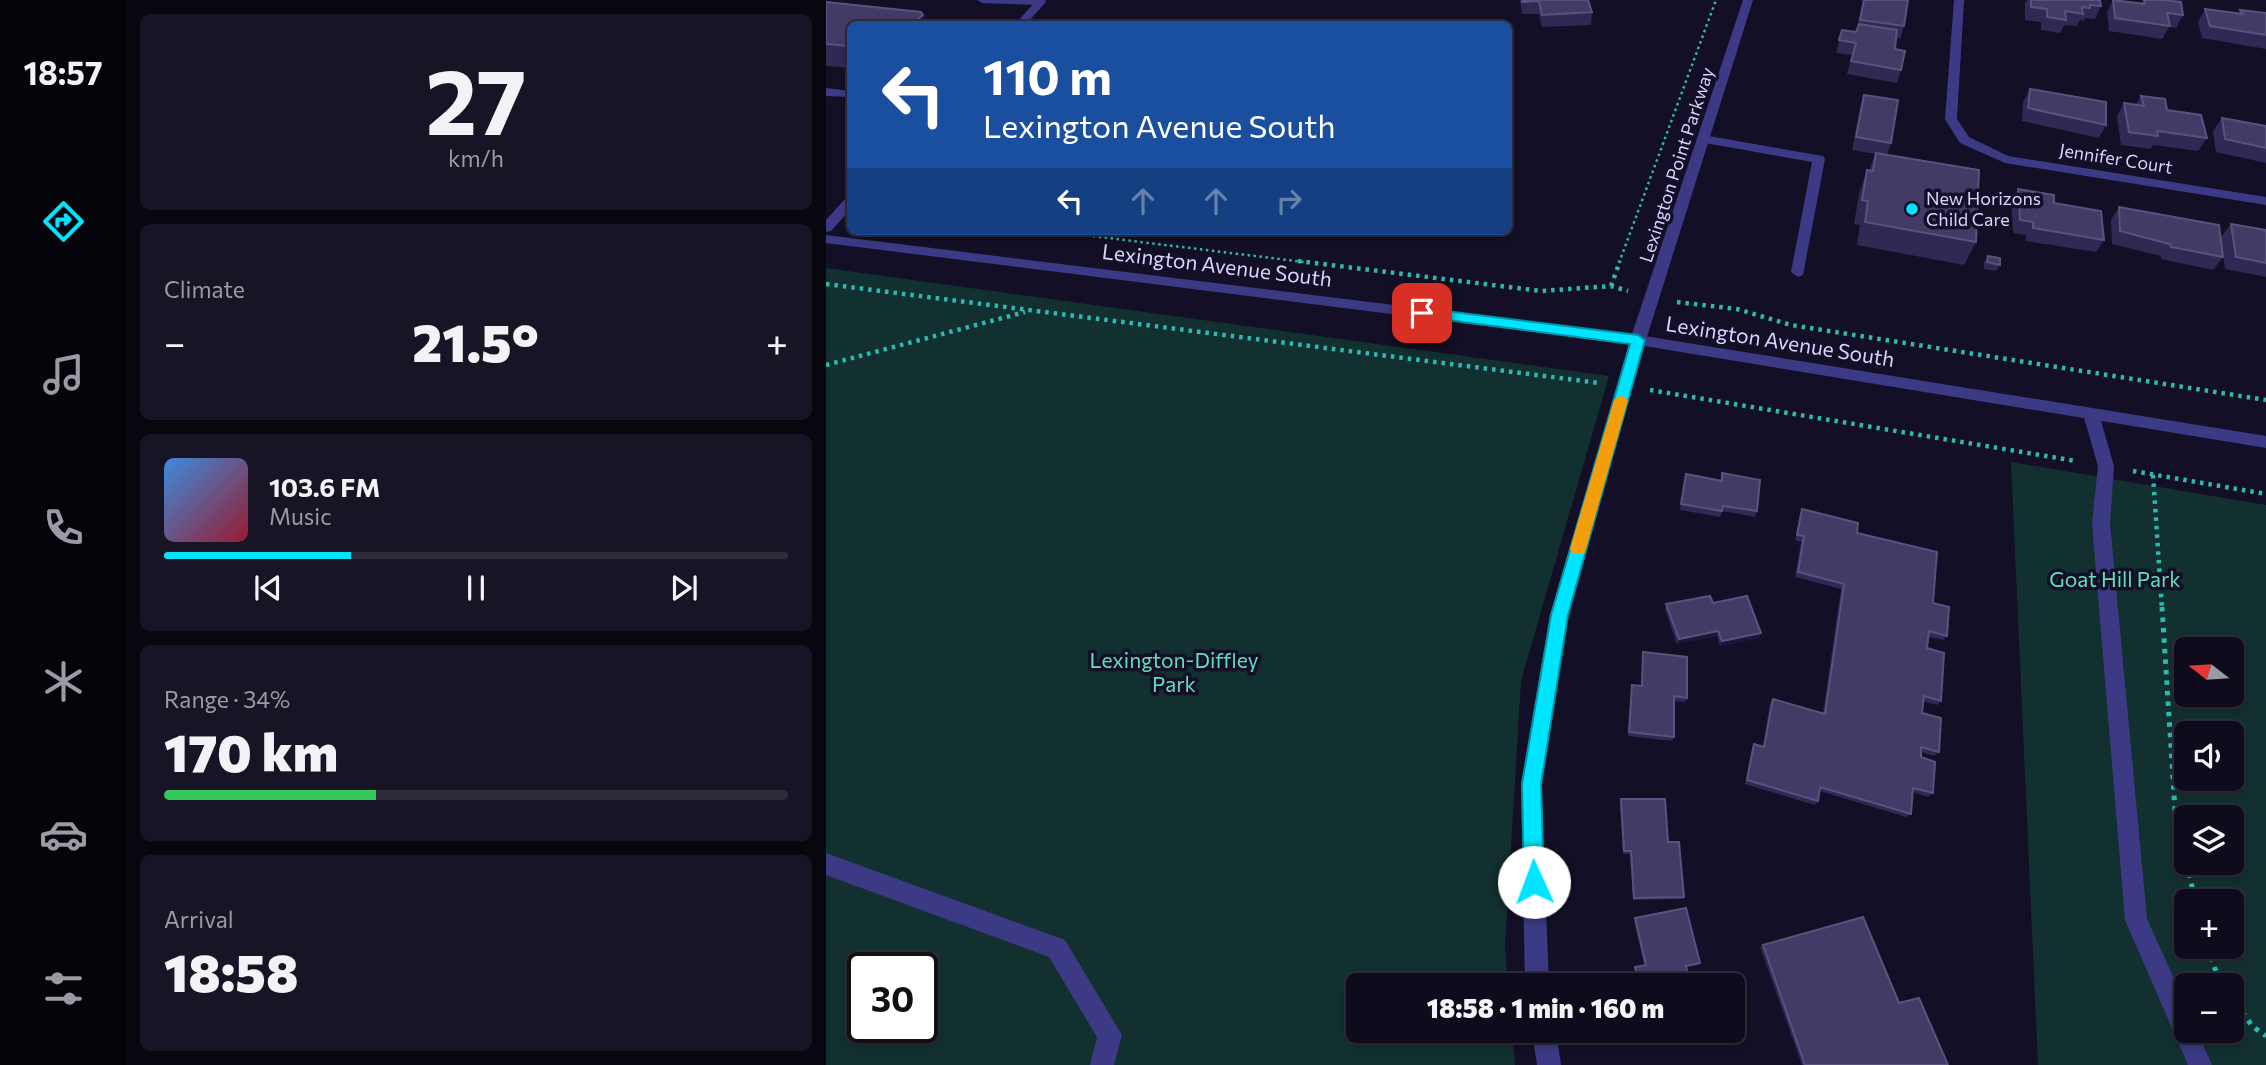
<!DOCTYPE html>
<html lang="en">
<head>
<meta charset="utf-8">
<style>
	body { margin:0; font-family:Commissioner,sans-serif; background:#171425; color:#f1f3f6; height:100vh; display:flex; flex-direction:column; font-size:26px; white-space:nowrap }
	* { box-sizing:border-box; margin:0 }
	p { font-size:23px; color:#9b9ba3 }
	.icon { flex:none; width:38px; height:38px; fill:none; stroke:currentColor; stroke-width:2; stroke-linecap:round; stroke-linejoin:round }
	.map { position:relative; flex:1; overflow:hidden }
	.sheet { display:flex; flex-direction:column; gap:14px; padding:14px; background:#08060f; width:700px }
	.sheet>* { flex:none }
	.banner { position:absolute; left:21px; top:21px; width:665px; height:214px; border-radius:10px; box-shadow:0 4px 10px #0003,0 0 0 2px #2e2b3b; background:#1a4fa0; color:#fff; overflow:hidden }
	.needle { width:46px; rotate:287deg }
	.tools { position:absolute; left:1348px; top:637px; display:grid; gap:14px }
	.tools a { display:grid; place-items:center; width:70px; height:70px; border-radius:10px; background:#0e0b1c; box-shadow:0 4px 10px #0003,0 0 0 2px #2e2b3b; font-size:35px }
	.speed { position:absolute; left:21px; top:952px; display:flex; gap:14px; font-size:35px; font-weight:700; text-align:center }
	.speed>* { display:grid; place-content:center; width:91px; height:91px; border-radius:50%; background:#0e0b1c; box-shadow:0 4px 10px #0003,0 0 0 2px #2e2b3b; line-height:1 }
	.speed .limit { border:4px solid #111; border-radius:10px; background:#fff; color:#111 }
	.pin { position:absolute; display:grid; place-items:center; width:60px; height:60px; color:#fff; margin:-30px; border-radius:14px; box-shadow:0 4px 10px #0006 }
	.me { position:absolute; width:77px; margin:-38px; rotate:358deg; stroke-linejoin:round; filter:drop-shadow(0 0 5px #0008) }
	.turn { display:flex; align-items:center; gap:24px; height:147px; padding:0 21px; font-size:32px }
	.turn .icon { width:91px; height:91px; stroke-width:2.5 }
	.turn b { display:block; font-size:49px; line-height:60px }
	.lanes { display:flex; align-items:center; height:66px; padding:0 21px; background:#0003; justify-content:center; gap:35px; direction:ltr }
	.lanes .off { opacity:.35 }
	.big { font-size:52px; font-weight:800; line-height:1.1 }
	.sheet .card { flex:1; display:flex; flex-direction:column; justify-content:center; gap:10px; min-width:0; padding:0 24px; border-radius:10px; background:#171425 }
	.sheet .dial { align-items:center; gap:0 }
	.dial b { font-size:91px; line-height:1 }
	.song { display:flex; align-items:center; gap:21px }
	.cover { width:84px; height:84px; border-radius:10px; background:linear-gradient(135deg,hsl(210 70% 55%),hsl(350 70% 35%)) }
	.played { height:7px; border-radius:4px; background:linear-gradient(90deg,#00e5ff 30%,#2e2b3b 30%) }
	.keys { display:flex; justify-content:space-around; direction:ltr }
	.heat { display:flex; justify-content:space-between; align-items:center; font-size:38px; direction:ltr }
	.charge { height:10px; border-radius:5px; background:linear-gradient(90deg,#34c759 34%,#2e2b3b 0) }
	.trip { position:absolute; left:520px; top:973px; width:399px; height:70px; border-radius:10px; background:#0e0b1c; box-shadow:0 4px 10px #0003,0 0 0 2px #2e2b3b; font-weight:800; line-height:70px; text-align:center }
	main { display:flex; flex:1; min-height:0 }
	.tabs { display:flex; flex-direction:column; width:126px; justify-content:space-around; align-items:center; background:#06040b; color:#9b9ba3 }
	.tabs .icon { width:49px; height:49px }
	.tabs .selected { color:#00e5ff }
	.tabs b { font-size:32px; color:#f1f3f6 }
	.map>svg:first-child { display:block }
	.green { fill:#12302f; fill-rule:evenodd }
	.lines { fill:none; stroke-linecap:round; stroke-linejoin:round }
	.path-far2 { stroke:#2fb8b0; stroke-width:2.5; stroke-dasharray:2.5 3.5; stroke-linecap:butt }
	.path-far1 { stroke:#2fb8b0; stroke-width:4.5; stroke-dasharray:3.5 5; stroke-linecap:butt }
	.path { stroke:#2fb8b0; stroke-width:5; stroke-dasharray:4.5 6; stroke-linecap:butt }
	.service { fill:#3d3a85; fill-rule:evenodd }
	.minor { fill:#3d3a85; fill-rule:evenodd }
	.tertiary { fill:#3d3a85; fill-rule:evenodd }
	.wall { fill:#312854 }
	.shaded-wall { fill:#1d163a }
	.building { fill:#433a66; stroke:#5a527e; stroke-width:2 }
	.route { fill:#00e5ff; stroke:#0095a6; stroke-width:2 }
	.slow { fill:#f59e0b }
	.poi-dot { fill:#00e5ff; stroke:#130f26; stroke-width:2.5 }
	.labels { text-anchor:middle; stroke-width:7; stroke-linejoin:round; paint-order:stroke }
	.far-street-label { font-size:18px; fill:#d9d4ff; stroke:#130f26 }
	.far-poi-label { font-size:18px; fill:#d9d4ff; stroke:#130f26; text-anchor:start }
	.street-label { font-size:21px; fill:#d9d4ff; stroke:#130f26 }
	.park-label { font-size:21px; fill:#5fe0c0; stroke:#130f26 }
</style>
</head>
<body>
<main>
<nav class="tabs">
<b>18:57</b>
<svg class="icon selected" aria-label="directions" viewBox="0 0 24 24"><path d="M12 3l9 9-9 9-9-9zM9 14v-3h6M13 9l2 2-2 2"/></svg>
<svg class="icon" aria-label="music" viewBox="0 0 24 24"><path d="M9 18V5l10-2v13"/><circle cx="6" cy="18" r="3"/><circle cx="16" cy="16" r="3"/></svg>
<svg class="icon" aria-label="phone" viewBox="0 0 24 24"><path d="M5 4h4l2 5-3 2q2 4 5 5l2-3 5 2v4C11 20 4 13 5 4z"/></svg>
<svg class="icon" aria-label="climate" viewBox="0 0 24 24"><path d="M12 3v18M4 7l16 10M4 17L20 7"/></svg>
<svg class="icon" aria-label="car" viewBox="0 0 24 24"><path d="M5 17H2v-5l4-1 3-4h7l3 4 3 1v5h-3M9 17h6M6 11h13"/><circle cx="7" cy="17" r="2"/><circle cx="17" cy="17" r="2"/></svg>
<svg class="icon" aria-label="filters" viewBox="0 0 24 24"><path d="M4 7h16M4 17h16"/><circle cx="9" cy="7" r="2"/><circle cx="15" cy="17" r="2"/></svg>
</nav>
<section class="sheet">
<div class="card dial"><b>27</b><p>km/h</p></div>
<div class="card"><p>Climate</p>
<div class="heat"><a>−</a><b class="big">21.5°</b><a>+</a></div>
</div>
<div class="card">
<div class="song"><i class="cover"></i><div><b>103.6 FM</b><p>Music</p></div></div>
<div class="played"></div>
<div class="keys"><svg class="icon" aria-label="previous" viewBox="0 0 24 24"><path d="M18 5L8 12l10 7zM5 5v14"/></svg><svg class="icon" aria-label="pause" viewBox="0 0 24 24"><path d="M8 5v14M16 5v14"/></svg><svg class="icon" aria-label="next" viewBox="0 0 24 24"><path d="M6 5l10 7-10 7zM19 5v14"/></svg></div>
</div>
<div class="card"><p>Range · 34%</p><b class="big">170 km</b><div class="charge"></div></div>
<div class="card"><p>Arrival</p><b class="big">18:58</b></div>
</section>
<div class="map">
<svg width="1440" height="1065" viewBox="0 0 1440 1065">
	<rect width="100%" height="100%" fill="#130f26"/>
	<path class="green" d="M 0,268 L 783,376 L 695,681 L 679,947 L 682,985 L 532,985 L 532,1031 L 686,1031 L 689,1065 L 0,1065 ZM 37,968 L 96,968 L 96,1027 L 37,1027 Z
		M 1185,462 L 1440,505 L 1440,1065 L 1212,1065 ZM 1360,649 L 1405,649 L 1405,695 L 1360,695 ZM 1360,733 L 1405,733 L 1405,779 L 1360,779 ZM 1360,817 L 1405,817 L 1405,863 L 1360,863 ZM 1360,901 L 1405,901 L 1405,947 L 1360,947 ZM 1360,985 L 1405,985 L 1405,1031 L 1360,1031 Z"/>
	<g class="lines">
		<path class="path-far2" d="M 225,231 L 486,263
			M 793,263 L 890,0"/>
		<path class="path-far1" d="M 472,261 L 715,291 L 785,286 L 802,291
			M 0,284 L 773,383
			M 785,286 L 794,261
			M 851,302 L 911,309 L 965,325 L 1440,400
			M 0,365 L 199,312
			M 824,390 L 1250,461
			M 1307,471 L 1440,494
			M 1327,475 L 1336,609"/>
		<path class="path" d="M 1336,607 L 1349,810 L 1360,859
			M 1361,863 L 1369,901
			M 1382,947 L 1389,969 L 1399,985
			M 1405,994 L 1426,1026 L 1440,1036"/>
		<path class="service" d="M 151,0 L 219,0 L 220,2 L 215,5 L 156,3 Z
			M 0,88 L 24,91 L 24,97 L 0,96 Z
			M 877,135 L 997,156 L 999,159 L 977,275 L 972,277 L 965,272 L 986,162 L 873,142 L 871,139 Z
			M 1265,408 L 1273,414 L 1288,466 L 1284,523 L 1321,919 L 1360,1005 L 1360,1031 L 1371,1031 L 1386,1065 L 1362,1065 L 1299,920 L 1266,523 L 1272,466 L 1257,414 Z
			M 0,853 L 239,940 L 296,1035 L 288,1065 L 264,1065 L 271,1037 L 223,957 L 0,875 Z"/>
		<path class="minor" d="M 211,0 L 220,2 L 200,24 L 189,24 Z
			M 917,0 L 927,0 L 820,340 L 742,615 L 715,784 L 723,985 L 699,985 L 695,784 L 724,615 L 804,340 Z
			M 1128,0 L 1138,0 L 1131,119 L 1143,137 L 1182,156 L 1440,197 L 1440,205 L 1179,163 L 1134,143 L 1119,119 Z
			M 24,198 L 24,210 L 5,231 L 0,232 L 0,220 L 19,199 Z
			M 706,1031 L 730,1031 L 735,1065 L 711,1065 Z"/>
		<path class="tertiary" d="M 0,235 L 812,335 L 1440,436 L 1440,448 L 812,345 L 0,243 Z"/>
	</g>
	<path class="wall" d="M 694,0 L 762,0 L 766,12 L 765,25 L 716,27 L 713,14 L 696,14 Z
		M 1037,0 L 1078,26 L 1074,39 L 1070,38 L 1069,49 L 1075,70 L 1071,83 L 1021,74 L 1026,55 L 1010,53 L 1016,30 L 1030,32 Z
		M 1201,0 L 1274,0 L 1275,6 L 1269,19 L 1259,18 L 1258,21 L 1254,20 L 1251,26 L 1238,25 L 1234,33 L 1215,30 L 1215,22 L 1199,20 L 1199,4 Z
		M 1287,0 L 1315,3 L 1317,0 L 1337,0 L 1357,15 L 1350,28 L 1343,27 L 1336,39 L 1283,31 L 1281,12 Z
		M 0,2 L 95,12 L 103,24 L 24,24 L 24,68 L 0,66 Z
		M 1379,9 L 1412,13 L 1414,10 L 1440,13 L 1440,49 L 1376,38 L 1372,22 Z
		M 1204,89 L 1280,125 L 1273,138 L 1196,121 L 1197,102 Z
		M 1038,95 L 1065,143 L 1061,155 L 1150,242 L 1138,265 L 1031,245 L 1034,225 L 1028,224 L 1033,194 L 1041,170 L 1043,171 L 1049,154 L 1026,150 L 1034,108 Z
		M 1315,96 L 1341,110 L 1381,138 L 1372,151 L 1327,145 L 1324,149 L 1295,145 L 1291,116 L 1298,103 L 1310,105 Z
		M 1396,118 L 1440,126 L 1440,163 L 1390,152 L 1387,131 Z
		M 1192,189 L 1228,203 L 1278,240 L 1270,252 L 1200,241 L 1200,235 L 1187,233 L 1185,202 Z
		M 1293,207 L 1397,257 L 1387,270 L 1335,259 L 1335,256 L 1286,244 L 1285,220 Z
		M 1405,224 L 1440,230 L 1440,277 L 1399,269 L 1395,237 Z
		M 1162,256 L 1174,265 L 1170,271 L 1158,269 L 1158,262 Z
		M 896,473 L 931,511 L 929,517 L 896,511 L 894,517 L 854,510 L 860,474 L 894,480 Z
		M 976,509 L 1031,533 L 1107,603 L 1121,636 L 1117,640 L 1102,637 L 1101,648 L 1115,701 L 1111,705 L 1097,701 L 1096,713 L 1113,752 L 1108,756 L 1095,752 L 1095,757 L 1107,793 L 1102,797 L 1086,792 L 1085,814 L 1080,817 L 994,791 L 992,801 L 989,805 L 919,784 L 926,748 L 928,744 L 937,746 L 944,703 L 947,699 L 997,713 L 1015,589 L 969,577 L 975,542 L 969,540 L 974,515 Z
		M 887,603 L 935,633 L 933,638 L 894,646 L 891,636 L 851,644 L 839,609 L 840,604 Z
		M 817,652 L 861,698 L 859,702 L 848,701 L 848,737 L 846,741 L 802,736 L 805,690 L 806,685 L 815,686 Z
		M 795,799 L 842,842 L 858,897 L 857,899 L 807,900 L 804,854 L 797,854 L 794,802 Z
		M 809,918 L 874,963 L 872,965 L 860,967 L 864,985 L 812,985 L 808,968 L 809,967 L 818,965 L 808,920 Z
		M 937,945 L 1073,1003 L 1122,1065 L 976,1065 L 934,947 Z"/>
	<path class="shaded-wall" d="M 95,12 L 103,24 L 86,24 Z
		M 892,631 L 891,636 L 851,644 L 853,639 Z
		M 935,633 L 933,638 L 894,646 L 896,641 Z"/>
	<path class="building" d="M 696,0 L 762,0 L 766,12 L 716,15 L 713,1 L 696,2 Z
		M 1038,0 L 1082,0 L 1078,26 L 1034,20 Z
		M 1205,0 L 1274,0 L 1275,6 L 1264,5 L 1264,8 L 1256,7 L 1257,14 L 1239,11 L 1240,20 L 1221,17 L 1221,9 L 1205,7 Z
		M 1287,0 L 1319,4 L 1318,0 L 1337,0 L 1355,2 L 1357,15 L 1341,13 L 1344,26 L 1289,18 Z
		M 0,2 L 95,12 L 97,15 L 86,24 L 24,24 L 24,46 L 0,44 Z
		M 1379,9 L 1417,14 L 1414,10 L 1440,13 L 1440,35 L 1384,26 Z
		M 1033,24 L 1071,30 L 1069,49 L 1079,51 L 1075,70 L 1025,61 L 1030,43 L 1013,40 L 1016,30 L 1030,32 Z
		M 1204,89 L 1280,102 L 1280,125 L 1202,108 Z
		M 1038,95 L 1072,100 L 1065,143 L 1030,137 Z
		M 1315,96 L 1339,99 L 1341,110 L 1375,115 L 1381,138 L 1331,131 L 1332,136 L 1303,132 L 1298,103 L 1318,106 Z
		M 1396,118 L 1440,126 L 1440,148 L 1399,139 Z
		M 1050,153 L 1153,170 L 1150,242 L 1039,222 L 1042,201 L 1036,200 L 1041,170 L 1047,171 Z
		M 1192,189 L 1228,195 L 1228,203 L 1275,211 L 1278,240 L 1207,228 L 1207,222 L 1194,220 Z
		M 1293,207 L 1393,225 L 1397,257 L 1345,247 L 1344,244 L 1294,231 Z
		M 1405,224 L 1440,230 L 1440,263 L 1410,257 Z
		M 1162,256 L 1174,258 L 1174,265 L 1161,262 Z
		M 896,473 L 934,480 L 931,511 L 897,506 L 896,511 L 855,504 L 860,474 L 896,481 Z
		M 976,509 L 1032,523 L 1031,533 L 1111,552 L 1107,603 L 1123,607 L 1121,636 L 1103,631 L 1101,648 L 1118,653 L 1115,701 L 1098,696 L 1096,713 L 1115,718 L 1113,752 L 1095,747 L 1095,757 L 1109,762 L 1107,793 L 1087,788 L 1085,814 L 994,787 L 992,801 L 921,780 L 928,744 L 938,747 L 947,699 L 999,714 L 1018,584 L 972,572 L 978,536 L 971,535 Z
		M 884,596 L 887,603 L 921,596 L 935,633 L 896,641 L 892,631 L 853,639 L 840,604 Z
		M 817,652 L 861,657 L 861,698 L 848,696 L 848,737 L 803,732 L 806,685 L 816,686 Z
		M 795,799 L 839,799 L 842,842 L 853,842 L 858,897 L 808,898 L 805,851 L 798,851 Z
		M 860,908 L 874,963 L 860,966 L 864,985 L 813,985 L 809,967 L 820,965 L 809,918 Z
		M 1037,917 L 1073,1003 L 1093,998 L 1122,1065 L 979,1065 L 937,945 Z"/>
	<path class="route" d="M 596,308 L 812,335 L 819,340 L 742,615 L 715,784 L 718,882 L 715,889 L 708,892 L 701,889 L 698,882 L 696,784 L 725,615 L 804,344 L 591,316 L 589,313 Z"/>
	<path class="slow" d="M 795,395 L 802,400 L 760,549 L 758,554 L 747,554 L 744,549 L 788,400 Z"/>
	<circle class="poi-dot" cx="1086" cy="209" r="7"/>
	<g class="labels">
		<g class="far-street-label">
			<text transform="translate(1290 159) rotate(9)" y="6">Jennifer Court</text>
			<text transform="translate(851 165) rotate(-72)" y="6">Lexington Point Parkway</text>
		</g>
		<g class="far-poi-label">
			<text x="1100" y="205">New Horizons<tspan x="1100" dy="21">Child Care</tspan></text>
		</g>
		<g class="street-label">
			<text transform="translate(391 266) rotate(7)" y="7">Lexington Avenue South</text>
			<text transform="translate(954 342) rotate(9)" y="7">Lexington Avenue South</text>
		</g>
		<g class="park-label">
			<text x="1289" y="587">Goat Hill Park</text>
			<text x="348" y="668">Lexington-Diffley<tspan x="348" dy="24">Park</tspan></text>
		</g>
	</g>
</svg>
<div class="tools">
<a><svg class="needle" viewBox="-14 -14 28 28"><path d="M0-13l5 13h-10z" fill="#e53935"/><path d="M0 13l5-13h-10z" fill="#9b9ba3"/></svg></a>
<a><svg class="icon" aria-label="sound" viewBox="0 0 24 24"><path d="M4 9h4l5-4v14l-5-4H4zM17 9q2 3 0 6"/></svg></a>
<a><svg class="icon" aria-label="layers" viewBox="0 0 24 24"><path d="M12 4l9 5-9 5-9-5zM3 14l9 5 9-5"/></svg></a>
<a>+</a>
<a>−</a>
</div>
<div class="speed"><div class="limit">30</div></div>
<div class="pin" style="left:596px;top:313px;background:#d93025"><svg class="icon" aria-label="arrive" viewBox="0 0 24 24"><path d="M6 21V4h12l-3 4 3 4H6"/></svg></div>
<svg class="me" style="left:708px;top:882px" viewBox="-20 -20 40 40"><circle r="19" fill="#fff"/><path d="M0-13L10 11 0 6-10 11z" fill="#00e5ff"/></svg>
<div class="trip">18:58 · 1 min · 160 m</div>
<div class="banner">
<div class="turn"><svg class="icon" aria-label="left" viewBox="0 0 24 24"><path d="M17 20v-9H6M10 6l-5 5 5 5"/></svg><div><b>110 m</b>Lexington Avenue South</div></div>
<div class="lanes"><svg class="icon" aria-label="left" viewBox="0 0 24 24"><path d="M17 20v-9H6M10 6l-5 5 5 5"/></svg><svg class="icon off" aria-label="ahead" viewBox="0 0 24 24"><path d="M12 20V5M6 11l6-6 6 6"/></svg><svg class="icon off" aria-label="ahead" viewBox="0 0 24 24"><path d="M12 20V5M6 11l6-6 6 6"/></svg><svg class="icon off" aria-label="right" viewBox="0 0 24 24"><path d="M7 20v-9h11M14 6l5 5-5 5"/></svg></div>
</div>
</div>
</main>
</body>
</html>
